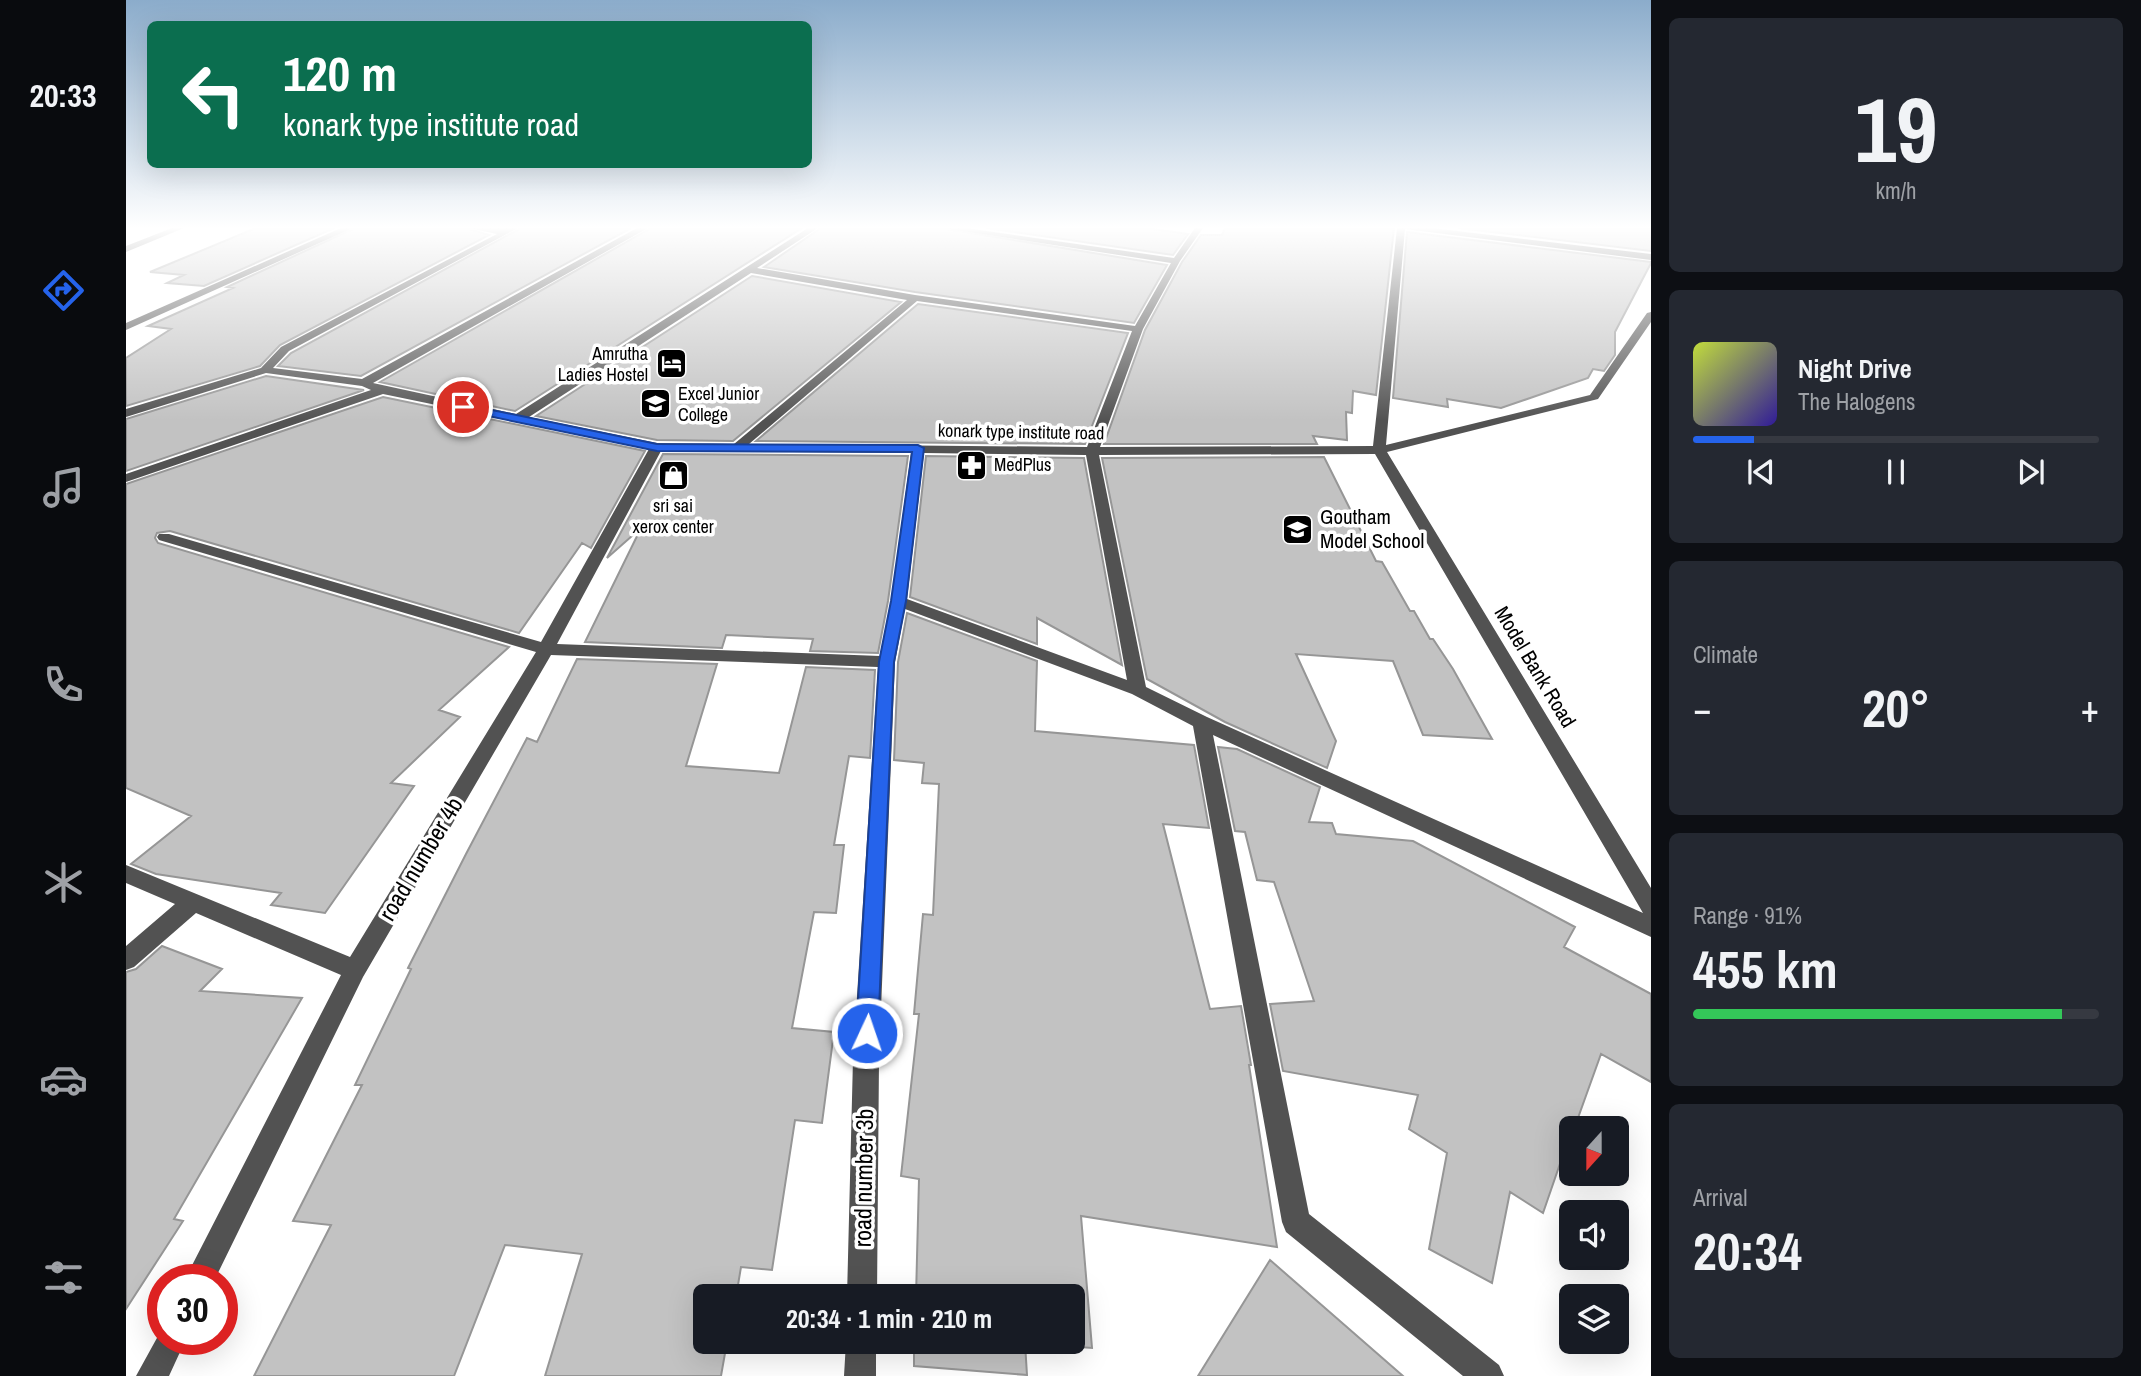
<!DOCTYPE html>
<html lang="en">
<head>
<meta charset="utf-8">
<style>
	body { margin:0; font-family:"Archivo Narrow",sans-serif; background:#242831; color:#f1f3f6; height:100vh; display:flex; flex-direction:column; font-size:26px; white-space:nowrap }
	* { box-sizing:border-box; margin:0 }
	p { font-size:23px; color:#9ea1a6 }
	.icon { flex:none; width:38px; height:38px; fill:none; stroke:currentColor; stroke-width:2; stroke-linecap:round; stroke-linejoin:round }
	.map { position:relative; flex:1; overflow:hidden }
	.details { display:flex; flex-direction:column; gap:18px; padding:18px; background:#0d0f14; width:490px }
	.details>* { flex:none }
	.top-card { position:absolute; left:21px; top:21px; width:665px; height:147px; border-radius:10px; box-shadow:0 7px 28px #0002; background:#0b6e4f; color:#fff; overflow:hidden }
	.needle { width:46px; rotate:201deg }
	.controls { position:absolute; left:1433px; top:1116px; display:grid; gap:14px }
	.controls a { display:grid; place-items:center; width:70px; height:70px; border-radius:10px; background:#171b24; box-shadow:0 7px 28px #0002; font-size:35px }
	.speed { position:absolute; left:21px; top:1264px; display:flex; gap:14px; font-size:35px; font-weight:700; text-align:center }
	.speed>* { display:grid; place-content:center; width:91px; height:91px; border-radius:50%; background:#171b24; box-shadow:0 7px 28px #0002; line-height:1 }
	.speed .limit { border:10px solid #d22; background:#fff; color:#111 }
	.pin { position:absolute; display:grid; place-items:center; width:60px; height:60px; color:#fff; margin:-30px; border:4px solid #fff; border-radius:50%; box-shadow:0 2px 7px #0007 }
	.me { position:absolute; width:77px; margin:-38px; rotate:3deg; stroke-linejoin:round; filter:drop-shadow(0 0 5px #0008) }
	.turn { display:flex; align-items:center; gap:24px; height:147px; padding:0 21px; font-size:32px }
	.turn .icon { width:91px; height:91px; stroke-width:2.5 }
	.turn b { display:block; font-size:49px; line-height:60px }
	.big { font-size:52px; font-weight:700; line-height:1.1 }
	.details .card { flex:1; display:flex; flex-direction:column; justify-content:center; gap:10px; min-width:0; padding:0 24px; border-radius:10px; background:#242831 }
	.details .dial { align-items:center; gap:0 }
	.dial b { font-size:91px; line-height:1 }
	.song { display:flex; align-items:center; gap:21px }
	.cover { width:84px; height:84px; border-radius:10px; background:linear-gradient(135deg,hsl(70 70% 55%),hsl(250 70% 35%)) }
	.played { height:7px; border-radius:4px; background:linear-gradient(90deg,#2563eb 15%,#363941 15%) }
	.keys { display:flex; justify-content:space-around; direction:ltr }
	.heat { display:flex; justify-content:space-between; align-items:center; font-size:38px; direction:ltr }
	.charge { height:10px; border-radius:5px; background:linear-gradient(90deg,#34c759 91%,#363941 0) }
	.trip { position:absolute; left:567px; top:1284px; width:392px; height:70px; border-radius:10px; background:#171b24; box-shadow:0 7px 28px #0002; font-weight:700; line-height:70px; text-align:center }
	main { display:flex; flex:1; min-height:0 }
	.menu { display:flex; flex-direction:column; width:126px; justify-content:space-around; align-items:center; background:#090b0e; color:#9ea1a6 }
	.menu .icon { width:49px; height:49px }
	.menu .active { color:#2563eb }
	.menu b { font-size:32px; color:#f1f3f6 }
	.map>svg:first-child { display:block }
	.building { fill:#c2c2c2; stroke:#969696; stroke-width:2 }
	.lines { fill:none; stroke-linecap:round; stroke-linejoin:round }
	.minor { fill:#525252; fill-rule:evenodd }
	.route { fill:#2563eb; stroke:#184099; stroke-width:2 }
	.labels { text-anchor:middle; stroke-width:7; stroke-linejoin:round; paint-order:stroke }
	.far-poi-label { font-size:18px; fill:#000; stroke:#fff; text-anchor:start }
	.far-street-label { font-size:18px; fill:#000; stroke:#fff }
	.poi-label { font-size:21px; fill:#000; stroke:#fff; text-anchor:start }
	.street-label { font-size:21px; fill:#000; stroke:#fff }
	.near-street-label { font-size:24px; fill:#000; stroke:#fff }
</style>
</head>
<body>
<main>
<nav class="menu">
<b>20:33</b>
<svg class="icon active" aria-label="directions" viewBox="0 0 24 24"><path d="M12 3l9 9-9 9-9-9zM9 14v-3h6M13 9l2 2-2 2"/></svg>
<svg class="icon" aria-label="music" viewBox="0 0 24 24"><path d="M9 18V5l10-2v13"/><circle cx="6" cy="18" r="3"/><circle cx="16" cy="16" r="3"/></svg>
<svg class="icon" aria-label="phone" viewBox="0 0 24 24"><path d="M5 4h4l2 5-3 2q2 4 5 5l2-3 5 2v4C11 20 4 13 5 4z"/></svg>
<svg class="icon" aria-label="climate" viewBox="0 0 24 24"><path d="M12 3v18M4 7l16 10M4 17L20 7"/></svg>
<svg class="icon" aria-label="car" viewBox="0 0 24 24"><path d="M5 17H2v-5l4-1 3-4h7l3 4 3 1v5h-3M9 17h6M6 11h13"/><circle cx="7" cy="17" r="2"/><circle cx="17" cy="17" r="2"/></svg>
<svg class="icon" aria-label="filters" viewBox="0 0 24 24"><path d="M4 7h16M4 17h16"/><circle cx="9" cy="7" r="2"/><circle cx="15" cy="17" r="2"/></svg>
</nav>
<div class="map">
<svg width="1525" height="1376" viewBox="0 0 1525 1376">
	<rect width="100%" height="100%" fill="#fff"/>
	<path class="building" d="M 130,228 L 208,228 L 78,286 L 41,283 L 58,275 L 24,272 Z
		M 229,228 L 340,228 L 363,235 L 154,345 L 134,366 L 0,406 L 0,358 L 45,329 L 22,326 L 107,288 L 101,287 Z
		M 395,228 L 505,228 L 235,376 L 152,366 L 165,353 Z
		M 525,228 L 676,228 L 389,411 L 254,382 Z
		M 695,228 L 814,228 L 1041,265 L 1008,323 L 789,292 L 638,267 Z
		M 861,228 L 1020,228 L 1062,234 L 1047,255 Z
		M 1099,228 L 1268,228 L 1250,395 L 1227,391 L 1226,413 L 1220,412 L 1221,440 L 1187,436 L 1191,444 L 978,444 L 1019,330 L 1056,262 L 1075,235 L 1096,235 Z
		M 1332,228 L 1525,228 L 1525,251 Z
		M 1281,232 L 1525,262 L 1525,263 L 1489,332 L 1489,355 L 1478,371 L 1467,369 L 1462,378 L 1375,408 L 1321,399 L 1322,407 L 1267,398 Z
		M 626,276 L 775,302 L 607,441 L 531,440 L 410,416 Z
		M 792,304 L 1002,333 L 959,444 L 630,441 Z
		M 140,376 L 238,390 L 0,471 L 0,419 Z
		M 257,397 L 519,451 L 465,548 L 456,543 L 393,633 L 44,531 L 31,533 L 29,538 L 32,543 L 383,647 L 313,710 L 334,717 L 265,783 L 288,786 L 199,913 L 145,905 L 155,893 L 30,874 L 5,864 L 65,816 L 0,788 L 0,484 Z
		M 537,454 L 782,456 L 762,601 L 752,653 L 684,651 L 687,639 L 600,635 L 596,648 L 459,642 L 515,528 L 481,558 Z
		M 800,456 L 958,458 L 996,665 L 911,618 L 911,644 L 784,597 Z
		M 1198,457 L 1250,561 L 1256,562 L 1284,611 L 1288,611 L 1304,639 L 1307,639 L 1327,669 L 1366,739 L 1297,735 L 1267,661 L 1170,654 L 1210,741 L 1201,768 L 1099,722 L 1021,679 L 976,458 Z
		M 781,613 L 911,661 L 909,731 L 1068,745 L 1083,828 L 1037,824 L 1084,1009 L 1115,1006 L 1125,1065 L 1123,1065 L 1151,1247 L 955,1216 L 966,1348 L 899,1343 L 901,1375 L 788,1366 L 788,1342 L 947,1342 L 947,1297 L 790,1297 L 793,1179 L 775,1176 L 793,1014 L 788,1014 L 797,914 L 807,915 L 813,784 L 796,783 L 798,763 L 768,760 L 772,662 Z
		M 451,659 L 591,664 L 560,766 L 653,773 L 680,667 L 749,670 L 744,758 L 723,756 L 708,845 L 718,845 L 710,913 L 688,912 L 666,1028 L 708,1032 L 696,1123 L 669,1120 L 646,1270 L 615,1267 L 610,1297 L 579,1297 L 579,1342 L 601,1342 L 595,1376 L 419,1376 L 456,1254 L 379,1245 L 328,1376 L 128,1376 L 205,1225 L 167,1221 L 236,1085 L 229,1085 L 285,969 L 282,968 L 340,854 L 401,738 L 411,742 Z
		M 1092,747 L 1111,749 L 1194,787 L 1183,822 L 1206,823 L 1210,834 L 1287,841 L 1449,927 L 1438,947 L 1525,994 L 1525,1082 L 1475,1054 L 1448,1129 L 1446,1129 L 1417,1213 L 1384,1192 L 1366,1283 L 1303,1249 L 1321,1153 L 1283,1129 L 1292,1095 L 1157,1071 L 1144,1004 L 1188,1001 L 1148,882 L 1131,880 L 1119,832 L 1109,831 Z
		M 36,946 L 96,969 L 74,991 L 176,998 L 48,1219 L 57,1221 L 0,1309 L 0,972 L 10,969 Z
		M 1144,1260 L 1277,1376 L 1072,1376 Z"/>
	<g class="lines">
		<path class="minor" d="M 46,228 L 58,228 L 0,252 L 0,246 Z
			M 215,228 L 227,228 L 0,330 L 0,323 Z
			M 342,228 L 392,228 L 163,351 L 147,368 L 236,379 L 511,228 L 522,228 L 247,383 L 390,414 L 682,228 L 692,228 L 631,268 L 789,295 L 1009,326 L 1045,263 L 816,228 L 840,228 L 1048,258 L 1069,228 L 1077,228 L 1054,261 L 1017,329 L 974,447 L 1247,446 L 1271,228 L 1306,228 L 1525,254 L 1525,260 L 1279,229 L 1260,445 L 1464,395 L 1521,313 L 1525,312 L 1525,322 L 1472,399 L 1261,452 L 1525,888 L 1525,937 L 1087,735 L 1183,1214 L 1373,1365 L 1378,1376 L 1337,1376 L 1160,1232 L 1156,1222 L 1067,726 L 1006,694 L 779,609 L 769,662 L 753,1059 L 751,1297 L 721,1297 L 727,1059 L 752,667 L 425,655 L 237,977 L 89,1279 L 59,1279 L 215,975 L 70,913 L 8,967 L 0,970 L 0,946 L 49,904 L 0,883 L 0,865 L 224,957 L 410,652 L 33,540 L 31,537 L 33,534 L 43,534 L 415,642 L 523,449 L 257,394 L 0,482 L 0,474 L 245,390 L 236,386 L 140,373 L 0,417 L 0,409 L 135,368 L 155,347 L 371,234 ZM 625,273 L 781,300 L 608,444 L 531,443 L 403,417 ZM 791,301 L 1006,331 L 961,447 L 623,444 ZM 535,451 L 785,453 L 765,601 L 754,656 L 431,644 ZM 798,453 L 960,455 L 1001,680 L 781,599 ZM 1249,454 L 1517,913 L 1081,717 L 1020,687 L 973,455 Z
			M 37,1327 L 37,1339 L 60,1339 L 43,1376 L 10,1376 Z
			M 720,1342 L 750,1342 L 750,1376 L 718,1376 Z"/>
	</g>
	<linearGradient id="sky" x2="0" y2="1"><stop stop-color="#8baccb"/><stop offset="0.54" stop-color="#fff"/><stop offset="1" stop-color="#fff" stop-opacity="0"/></linearGradient>
	<rect width="1525" height="421" fill="url(#sky)"/>
	<path class="route" d="M 337,404 L 531,444 L 792,445 L 798,448 L 780,601 L 768,662 L 752,1033 L 749,1040 L 741,1044 L 733,1040 L 730,1033 L 753,662 L 765,601 L 786,452 L 531,451 L 333,410 L 333,405 Z"/>
	<defs>
		<symbol id="hotel-square" viewBox="-11 -11 22 22"><rect x="-9" y="-9" width="18" height="18" rx="4" fill="#000" stroke="#fff"/><path d="M-6-4.5h1.5V1H6V5H4.5V3h-9V5H-6ZM-4 0a1.8 1.8 0 1 1 3.6 0ZM.5 0V-2.5h3Q6-2.5 6 0Z" fill="#fff"/></symbol>
		<symbol id="university-square" viewBox="-11 -11 22 22"><rect x="-9" y="-9" width="18" height="18" rx="4" fill="#000" stroke="#fff"/><path d="M0-5L7-2L0 1L-7-2ZM-4 1L0 2.5L4 1V4Q0 6-4 4Z" fill="#fff"/></symbol>
		<symbol id="pharmacy-square" viewBox="-11 -11 22 22"><rect x="-9" y="-9" width="18" height="18" rx="4" fill="#000" stroke="#fff"/><path d="M-2-6h4v4h4v4h-4v4h-4v-4h-4v-4h4Z" fill="#fff"/></symbol>
		<symbol id="shop-square" viewBox="-11 -11 22 22"><rect x="-9" y="-9" width="18" height="18" rx="4" fill="#000" stroke="#fff"/><path d="M-5-2.5h2.3a2.7 3.5 0 0 1 5.4 0H5L5.5 6h-11ZM-1.5-2.5h3a1.5 2.3 0 0 0-3 0Z" fill="#fff"/></symbol>
		<symbol id="school-square" viewBox="-11 -11 22 22"><rect x="-9" y="-9" width="18" height="18" rx="4" fill="#000" stroke="#fff"/><path d="M0-5L7-2L0 1L-7-2ZM-4 1L0 2.5L4 1V4Q0 6-4 4Z" fill="#fff"/></symbol>
	</defs>
	<g fill-rule="evenodd">
		<use href="#hotel-square" x="528" y="346" width="35" height="35"/>
		<use href="#university-square" x="512" y="386" width="35" height="35"/>
		<use href="#pharmacy-square" x="828" y="448" width="35" height="35"/>
		<use href="#shop-square" x="530" y="458" width="35" height="35"/>
		<use href="#school-square" x="1154" y="512" width="35" height="35"/>
	</g>
	<g class="labels">
		<g class="far-poi-label">
			<text x="522" y="360" text-anchor="end">Amrutha<tspan x="522" dy="21">Ladies Hostel</tspan></text>
			<text x="552" y="400">Excel Junior<tspan x="552" dy="21">College</tspan></text>
			<text x="868" y="471">MedPlus</text>
			<text x="547" y="512" text-anchor="middle">sri sai<tspan x="547" dy="21">xerox center</tspan></text>
		</g>
		<g class="far-street-label">
			<text transform="translate(895 432) rotate(1)" y="6">konark type institute road</text>
		</g>
		<g class="poi-label">
			<text x="1194" y="524">Goutham<tspan x="1194" dy="24">Model School</tspan></text>
		</g>
		<g class="street-label">
			<text transform="translate(1409 667) rotate(59)" y="7">Model Bank Road</text>
		</g>
		<g class="near-street-label">
			<text transform="translate(295 859) rotate(-59)" y="8">road number 4b</text>
			<text transform="translate(738 1178) rotate(-89)" y="8">road number 3b</text>
		</g>
	</g>
</svg>
<div class="controls">
<a><svg class="needle" viewBox="-14 -14 28 28"><path d="M0-13l5 13h-10z" fill="#e53935"/><path d="M0 13l5-13h-10z" fill="#9ea1a6"/></svg></a>
<a><svg class="icon" aria-label="sound" viewBox="0 0 24 24"><path d="M4 9h4l5-4v14l-5-4H4zM17 9q2 3 0 6"/></svg></a>
<a><svg class="icon" aria-label="layers" viewBox="0 0 24 24"><path d="M12 4l9 5-9 5-9-5zM3 14l9 5 9-5"/></svg></a>
</div>
<div class="speed"><div class="limit">30</div></div>
<div class="pin" style="left:337px;top:407px;background:#d93025"><svg class="icon" aria-label="arrive" viewBox="0 0 24 24"><path d="M6 21V4h12l-3 4 3 4H6"/></svg></div>
<svg class="me" style="left:741px;top:1033px" viewBox="-20 -20 40 40"><circle r="17" fill="#2563eb" stroke="#fff" stroke-width="3"/><path d="M0-11L8 9 0 5-8 9z" fill="#fff"/></svg>
<div class="trip">20:34 · 1 min · 210 m</div>
<div class="top-card">
<div class="turn"><svg class="icon" aria-label="left" viewBox="0 0 24 24"><path d="M17 20v-9H6M10 6l-5 5 5 5"/></svg><div><b>120 m</b>konark type institute road</div></div>
</div>
</div>
<section class="details">
<div class="card dial"><b>19</b><p>km/h</p></div>
<div class="card">
<div class="song"><i class="cover"></i><div><b>Night Drive</b><p>The Halogens</p></div></div>
<div class="played"></div>
<div class="keys"><svg class="icon" aria-label="previous" viewBox="0 0 24 24"><path d="M18 5L8 12l10 7zM5 5v14"/></svg><svg class="icon" aria-label="pause" viewBox="0 0 24 24"><path d="M8 5v14M16 5v14"/></svg><svg class="icon" aria-label="next" viewBox="0 0 24 24"><path d="M6 5l10 7-10 7zM19 5v14"/></svg></div>
</div>
<div class="card"><p>Climate</p>
<div class="heat"><a>−</a><b class="big">20°</b><a>+</a></div>
</div>
<div class="card"><p>Range · 91%</p><b class="big">455 km</b><div class="charge"></div></div>
<div class="card"><p>Arrival</p><b class="big">20:34</b></div>
</section>
</main>
</body>
</html>
